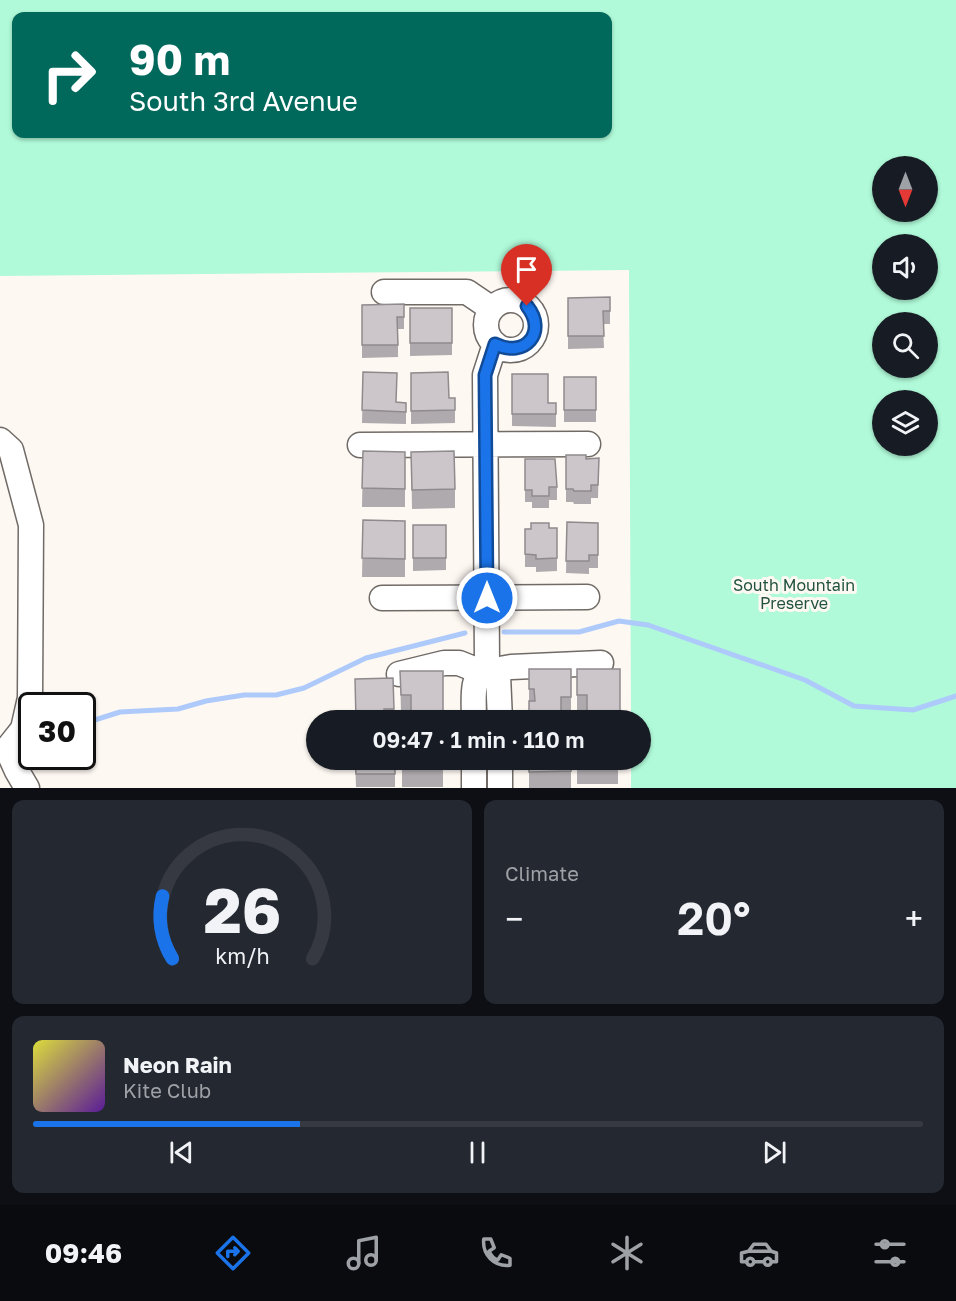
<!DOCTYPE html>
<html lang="en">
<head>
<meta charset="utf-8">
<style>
	body { margin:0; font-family:"Golos Text",sans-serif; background:#242831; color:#f1f3f6; height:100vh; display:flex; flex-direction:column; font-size:22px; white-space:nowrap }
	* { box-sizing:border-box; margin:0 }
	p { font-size:20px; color:#9ea1a6 }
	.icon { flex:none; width:33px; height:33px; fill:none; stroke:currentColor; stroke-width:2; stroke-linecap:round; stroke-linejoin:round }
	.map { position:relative; height:788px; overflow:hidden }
	.side { display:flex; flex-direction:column; gap:12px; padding:12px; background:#0d0f14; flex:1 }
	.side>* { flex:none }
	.hud { position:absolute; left:12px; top:12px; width:600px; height:126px; border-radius:12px; box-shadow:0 2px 4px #0004; background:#00695c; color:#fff; overflow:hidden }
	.needle { width:39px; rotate:180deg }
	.buttons { position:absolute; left:872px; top:156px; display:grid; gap:12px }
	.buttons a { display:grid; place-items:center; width:66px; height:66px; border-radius:50%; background:#171b24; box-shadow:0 2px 4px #0004; font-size:30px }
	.speed { position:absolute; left:18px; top:692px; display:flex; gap:12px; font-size:30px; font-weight:700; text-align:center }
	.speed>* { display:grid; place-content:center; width:78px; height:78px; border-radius:50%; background:#171b24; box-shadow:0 2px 4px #0004; line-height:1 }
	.speed .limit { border:3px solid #111; border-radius:9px; background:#fff; color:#111 }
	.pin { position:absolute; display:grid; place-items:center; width:51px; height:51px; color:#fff; margin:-62px -26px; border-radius:50% 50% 50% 0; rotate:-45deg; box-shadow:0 0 6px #0007 }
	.pin .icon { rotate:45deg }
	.me { position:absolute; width:66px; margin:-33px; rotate:0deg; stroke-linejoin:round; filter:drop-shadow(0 0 4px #0008) }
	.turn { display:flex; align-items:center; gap:21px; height:126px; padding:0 18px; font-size:27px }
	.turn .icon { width:78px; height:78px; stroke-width:2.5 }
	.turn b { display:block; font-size:42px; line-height:51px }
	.big { font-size:45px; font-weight:600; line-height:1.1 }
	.side .tile { flex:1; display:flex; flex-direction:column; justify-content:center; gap:9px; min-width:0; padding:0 21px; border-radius:12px; background:#242831 }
	.side .dial { align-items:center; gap:0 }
	.dial svg { height:156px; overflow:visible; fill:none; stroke:#363941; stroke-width:7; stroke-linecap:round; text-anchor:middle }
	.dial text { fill:#f1f3f6; stroke:none }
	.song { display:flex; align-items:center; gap:18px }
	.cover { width:72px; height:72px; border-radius:9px; background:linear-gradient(135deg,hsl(60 70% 55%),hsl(270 70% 35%)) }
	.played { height:6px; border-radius:3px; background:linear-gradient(90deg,#1a73e8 30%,#363941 30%) }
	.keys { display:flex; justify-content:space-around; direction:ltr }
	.heat { display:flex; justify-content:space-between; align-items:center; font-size:33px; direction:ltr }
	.side .tiles { flex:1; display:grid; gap:12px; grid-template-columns:1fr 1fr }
	.tile:last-child { grid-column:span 2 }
	.trip { position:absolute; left:306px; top:710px; width:345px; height:60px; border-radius:30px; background:#171b24; box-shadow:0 2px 4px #0004; font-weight:600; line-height:60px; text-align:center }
	.dock { display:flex; height:96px; justify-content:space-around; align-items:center; background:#090b0e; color:#9ea1a6 }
	.dock .icon { width:42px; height:42px }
	.dock .on { color:#1a73e8 }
	.dock b { font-size:27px; color:#f1f3f6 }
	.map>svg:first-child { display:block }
	.green { fill:#b0fad9; fill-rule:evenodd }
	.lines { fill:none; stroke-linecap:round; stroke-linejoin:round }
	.stream { stroke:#adcafb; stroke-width:5 }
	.minor-casing { stroke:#716b67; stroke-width:27 }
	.minor { stroke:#fff; stroke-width:24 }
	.wall { fill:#afaaae }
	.building { fill:#ccc6ca; stroke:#8f8b8d; stroke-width:1.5 }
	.route-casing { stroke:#114b97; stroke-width:15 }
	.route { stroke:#1a73e8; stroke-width:10 }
	.labels { text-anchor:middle; stroke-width:6; stroke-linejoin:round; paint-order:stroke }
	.park-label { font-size:16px; fill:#22523f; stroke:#fef8f3 }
</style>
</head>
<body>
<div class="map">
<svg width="956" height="788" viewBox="0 0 956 788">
	<rect width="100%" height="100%" fill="#fef8f3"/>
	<path class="green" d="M 0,0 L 956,0 L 956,788 L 631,788 L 631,759 L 640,759 L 640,720 L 631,720 L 629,270 L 0,276 ZM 16,16 L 608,16 L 608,134 L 16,134 ZM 882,166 L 927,166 L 927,212 L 882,212 ZM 882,244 L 927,244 L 927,290 L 882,290 ZM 882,322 L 927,322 L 927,368 L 882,368 ZM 882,400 L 927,400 L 927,446 L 882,446 Z"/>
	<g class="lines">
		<path class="stream" d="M 504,632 L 579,632 L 619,621 L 648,625 L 805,680 L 854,706 L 913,710 L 956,696
			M 82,724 L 120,712 L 178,709 L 206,701 L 244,695 L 276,695 L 304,688 L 366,658 L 465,633"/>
		<defs>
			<path id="minor" d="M 384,292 L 467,292 L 492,309
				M486 325a25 25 0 1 1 50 0a25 25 0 1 1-50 0Z
				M 495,344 L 485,375 L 487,663 L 498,675 L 500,720
				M 0,440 L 11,450 L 31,525 L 30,698 L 23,729 L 7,749 L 17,771 L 27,788
				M 360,445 L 588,444
				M 382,598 L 587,597
				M 399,674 L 444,663 L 459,663 L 479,671 L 494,670 L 511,667 L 601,663
				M 474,720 C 474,699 470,678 487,663
				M 474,759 L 474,788
				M 500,759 L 500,788"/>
		</defs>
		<use href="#minor" class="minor-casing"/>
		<use href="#minor" class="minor"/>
	</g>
	<path class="wall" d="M 610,297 L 610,324 L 603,324 L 604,348 L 568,349 L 568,298 Z
		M 404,304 L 404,329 L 398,329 L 398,357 L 362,358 L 362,305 Z
		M 410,308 L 452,308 L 452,355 L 410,356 Z
		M 363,372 L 396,402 L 406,403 L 406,424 L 362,423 Z
		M 411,373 L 449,398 L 455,398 L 455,423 L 411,424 Z
		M 512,374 L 548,403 L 556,403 L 556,427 L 512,426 Z
		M 564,377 L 596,377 L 596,422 L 564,422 Z
		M 363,451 L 405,452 L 405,507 L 362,507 Z
		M 411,452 L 455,489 L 455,508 L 412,509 Z
		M 566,455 L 586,459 L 599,458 L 598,498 L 591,498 L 591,504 L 574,504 L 573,502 L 566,502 Z
		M 525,459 L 557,487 L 557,500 L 549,500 L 549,508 L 532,508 L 532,502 L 525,502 Z
		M 363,520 L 405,521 L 405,577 L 362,577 Z
		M 567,522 L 598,523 L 598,568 L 589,568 L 589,574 L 566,573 Z
		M 413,525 L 446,525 L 446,570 L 413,571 Z
		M 557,528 L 557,571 L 536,572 L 536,567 L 525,567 L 525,529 Z
		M 529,669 L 571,669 L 571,716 L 561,716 L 561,720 L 529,720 Z
		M 577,669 L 620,669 L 620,720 L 587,720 L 587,713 L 577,713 Z
		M 400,671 L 443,671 L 443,720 L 411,720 L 411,713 L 401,713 Z
		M 393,678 L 394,720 L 356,720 Z
		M 355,759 L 395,759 L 395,787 L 356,787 Z
		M 402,759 L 443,759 L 443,787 L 402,787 Z
		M 529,759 L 571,759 L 571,788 L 529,788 Z
		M 577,759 L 618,759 L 618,784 L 577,784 Z"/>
	<path class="building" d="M 610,297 L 610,311 L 603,311 L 604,336 L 568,336 L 568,298 Z
		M 404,304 L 404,317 L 397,317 L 398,345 L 362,345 L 362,305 Z
		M 410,308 L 452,308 L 452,343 L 410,343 Z
		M 363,372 L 397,373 L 396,402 L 406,403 L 406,412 L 362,410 Z
		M 448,372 L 449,398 L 455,398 L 455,410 L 411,411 L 411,373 Z
		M 512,374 L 548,374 L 548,403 L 556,403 L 556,414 L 512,414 Z
		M 564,377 L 596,377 L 596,410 L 564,410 Z
		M 363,451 L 405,452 L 405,489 L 362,488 Z
		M 454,451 L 455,489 L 412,490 L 411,452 Z
		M 566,455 L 586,455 L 586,459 L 599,458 L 598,485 L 591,485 L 591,491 L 574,491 L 573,489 L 566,489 Z
		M 525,459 L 555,459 L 557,487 L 549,487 L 549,496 L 532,496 L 532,490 L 525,490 Z
		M 363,520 L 405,521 L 405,559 L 362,558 Z
		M 567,522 L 598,523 L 598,555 L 589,555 L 589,561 L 566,561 Z
		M 531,523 L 549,523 L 549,528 L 557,528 L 557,558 L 536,559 L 536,555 L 525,554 L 525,529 L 531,529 Z
		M 413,525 L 446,525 L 446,558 L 413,558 Z
		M 529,669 L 571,669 L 571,697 L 561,697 L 561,713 L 529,713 L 529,701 L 535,701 L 534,689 L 529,689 Z
		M 577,669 L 620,669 L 620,713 L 587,713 L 587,695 L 577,695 Z
		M 400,671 L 443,671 L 443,712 L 411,712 L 411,695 L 401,695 Z
		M 393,678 L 394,709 L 384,709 L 384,720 L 356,720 L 355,679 Z
		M 355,759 L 395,759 L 395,774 L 356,774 Z
		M 402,759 L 443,759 L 443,768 L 402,768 Z
		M 529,759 L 571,759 L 571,771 L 529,772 Z
		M 577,759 L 618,759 L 618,765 L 577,766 Z"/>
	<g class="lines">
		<defs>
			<path id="route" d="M 487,598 L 485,375 L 495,344 C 525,359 548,332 527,306"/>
		</defs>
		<use href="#route" class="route-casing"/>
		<use href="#route" class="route"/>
	</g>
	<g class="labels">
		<g class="park-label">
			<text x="794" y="591">South Mountain<tspan x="794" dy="18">Preserve</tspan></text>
		</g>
	</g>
</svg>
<div class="buttons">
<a><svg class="needle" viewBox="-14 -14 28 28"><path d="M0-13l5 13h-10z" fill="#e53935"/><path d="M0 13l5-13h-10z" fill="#9ea1a6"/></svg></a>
<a><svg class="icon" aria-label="sound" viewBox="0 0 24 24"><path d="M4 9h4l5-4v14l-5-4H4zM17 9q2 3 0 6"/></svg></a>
<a><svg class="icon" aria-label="search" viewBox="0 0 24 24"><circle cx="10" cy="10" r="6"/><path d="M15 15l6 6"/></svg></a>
<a><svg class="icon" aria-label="layers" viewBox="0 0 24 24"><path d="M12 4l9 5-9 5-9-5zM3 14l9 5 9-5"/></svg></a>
</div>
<div class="speed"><div class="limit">30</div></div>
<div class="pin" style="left:527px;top:306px;background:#d93025"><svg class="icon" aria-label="arrive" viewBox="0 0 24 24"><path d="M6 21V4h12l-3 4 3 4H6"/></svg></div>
<svg class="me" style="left:487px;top:598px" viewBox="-20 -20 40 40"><circle r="17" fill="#1a73e8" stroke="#fff" stroke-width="3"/><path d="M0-11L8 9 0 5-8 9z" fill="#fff"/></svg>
<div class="trip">09:47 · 1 min · 110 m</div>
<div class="hud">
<div class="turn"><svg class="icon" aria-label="right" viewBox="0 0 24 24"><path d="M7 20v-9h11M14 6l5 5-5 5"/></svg><div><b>90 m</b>South 3rd Avenue</div></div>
</div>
</div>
<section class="side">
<div class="tiles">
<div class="tile dial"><svg viewBox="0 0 100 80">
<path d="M14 69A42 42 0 1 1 86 69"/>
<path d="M14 69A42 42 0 0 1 9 37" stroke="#1a73e8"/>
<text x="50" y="56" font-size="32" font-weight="700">26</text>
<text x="50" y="72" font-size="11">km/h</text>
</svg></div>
<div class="tile"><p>Climate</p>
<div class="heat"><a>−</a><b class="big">20°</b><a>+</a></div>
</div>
<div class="tile">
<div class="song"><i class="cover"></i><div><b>Neon Rain</b><p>Kite Club</p></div></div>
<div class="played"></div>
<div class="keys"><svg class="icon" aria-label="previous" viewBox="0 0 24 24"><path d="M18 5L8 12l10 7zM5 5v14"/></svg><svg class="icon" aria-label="pause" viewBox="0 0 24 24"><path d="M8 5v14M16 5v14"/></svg><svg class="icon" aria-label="next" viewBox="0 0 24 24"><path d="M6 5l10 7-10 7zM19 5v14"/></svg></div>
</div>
</div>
</section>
<nav class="dock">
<b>09:46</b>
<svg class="icon on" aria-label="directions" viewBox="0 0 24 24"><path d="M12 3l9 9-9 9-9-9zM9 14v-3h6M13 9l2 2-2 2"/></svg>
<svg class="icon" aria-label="music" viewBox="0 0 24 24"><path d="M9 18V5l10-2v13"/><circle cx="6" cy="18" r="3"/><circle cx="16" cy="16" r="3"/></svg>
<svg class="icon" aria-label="phone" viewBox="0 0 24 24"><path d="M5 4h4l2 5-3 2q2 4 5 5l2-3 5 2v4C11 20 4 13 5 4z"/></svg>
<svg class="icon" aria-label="climate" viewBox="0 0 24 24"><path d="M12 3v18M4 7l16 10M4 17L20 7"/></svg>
<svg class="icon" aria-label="car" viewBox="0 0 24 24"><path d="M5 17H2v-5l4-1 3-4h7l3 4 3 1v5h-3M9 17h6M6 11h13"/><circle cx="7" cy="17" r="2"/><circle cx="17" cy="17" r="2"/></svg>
<svg class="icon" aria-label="filters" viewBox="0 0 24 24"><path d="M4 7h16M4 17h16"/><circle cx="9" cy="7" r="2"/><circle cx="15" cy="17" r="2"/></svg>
</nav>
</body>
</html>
